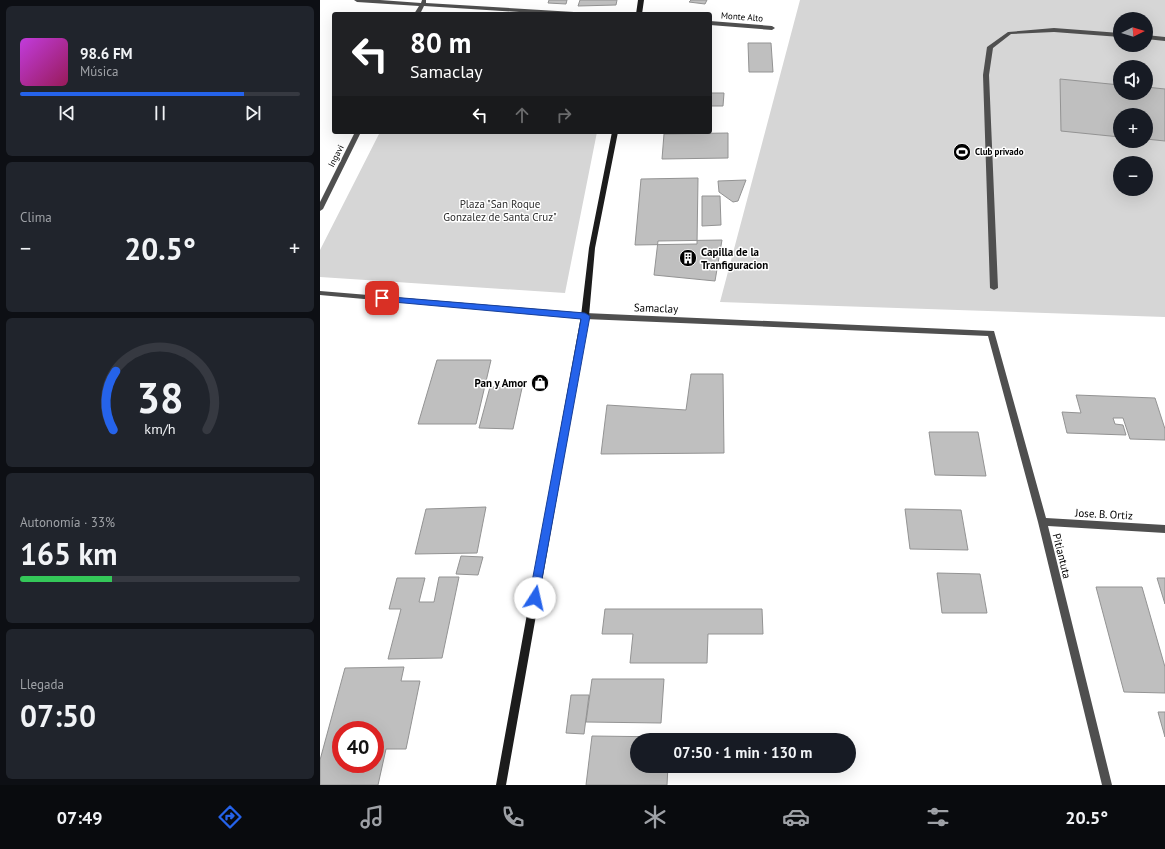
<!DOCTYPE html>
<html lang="es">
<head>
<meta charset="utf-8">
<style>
	body { margin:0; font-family:"PT Sans",sans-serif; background:#20242c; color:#f1f3f6; height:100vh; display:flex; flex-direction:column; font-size:15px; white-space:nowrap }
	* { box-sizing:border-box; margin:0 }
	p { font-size:13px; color:#9ea1a6 }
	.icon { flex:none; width:22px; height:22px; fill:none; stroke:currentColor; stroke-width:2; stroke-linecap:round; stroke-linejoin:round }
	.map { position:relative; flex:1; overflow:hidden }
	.details { display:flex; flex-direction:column; gap:6px; padding:6px; background:#0d0f14; width:320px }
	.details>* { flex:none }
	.banner { position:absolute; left:12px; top:12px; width:380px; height:122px; border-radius:4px; box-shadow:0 4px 16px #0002; background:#202124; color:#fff; overflow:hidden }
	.needle { width:26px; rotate:85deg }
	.controls { position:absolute; left:793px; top:12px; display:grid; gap:8px }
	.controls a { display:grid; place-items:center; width:40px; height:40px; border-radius:50%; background:#171b24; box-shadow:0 4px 16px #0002; font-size:20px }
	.speed { position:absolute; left:12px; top:721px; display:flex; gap:8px; font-size:20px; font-weight:700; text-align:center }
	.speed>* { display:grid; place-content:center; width:52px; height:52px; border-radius:50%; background:#171b24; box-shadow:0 4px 16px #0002; line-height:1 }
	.speed .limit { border:6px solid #d22; background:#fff; color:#111 }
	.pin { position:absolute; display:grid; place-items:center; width:34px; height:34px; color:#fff; margin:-17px; border-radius:8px; box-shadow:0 2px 6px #0006 }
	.me { position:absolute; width:44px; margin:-22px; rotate:10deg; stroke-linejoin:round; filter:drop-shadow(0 0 3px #0008) }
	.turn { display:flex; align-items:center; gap:14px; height:84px; padding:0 12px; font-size:18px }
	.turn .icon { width:52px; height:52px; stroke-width:2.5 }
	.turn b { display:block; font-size:28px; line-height:34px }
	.lanes { display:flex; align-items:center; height:38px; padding:0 12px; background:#0003; justify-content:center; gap:20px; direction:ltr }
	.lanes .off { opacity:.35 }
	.big { font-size:30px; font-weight:600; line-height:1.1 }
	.details .card { flex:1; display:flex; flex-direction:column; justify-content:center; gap:6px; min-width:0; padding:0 14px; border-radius:6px; background:#20242c }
	.details .dial { align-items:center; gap:0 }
	.dial svg { height:104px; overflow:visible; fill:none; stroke:#363941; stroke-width:7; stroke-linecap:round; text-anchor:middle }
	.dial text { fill:#f1f3f6; stroke:none }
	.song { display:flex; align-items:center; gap:12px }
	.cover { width:48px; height:48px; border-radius:6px; background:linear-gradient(135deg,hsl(290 70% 55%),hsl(330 70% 35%)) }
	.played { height:4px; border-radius:2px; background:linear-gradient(90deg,#2563eb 80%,#363941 80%) }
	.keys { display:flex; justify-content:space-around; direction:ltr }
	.heat { display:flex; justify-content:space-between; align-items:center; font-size:22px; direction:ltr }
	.charge { height:6px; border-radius:3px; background:linear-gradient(90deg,#34c759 33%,#363941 0) }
	.trip { position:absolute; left:310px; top:733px; width:226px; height:40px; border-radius:20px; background:#171b24; box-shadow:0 4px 16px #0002; font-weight:600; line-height:40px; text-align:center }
	.tab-bar { display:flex; height:64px; justify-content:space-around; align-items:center; background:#090b0e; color:#9ea1a6 }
	.tab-bar .icon { width:28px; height:28px }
	.tab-bar .active { color:#2563eb }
	.tab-bar b { font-size:18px; color:#f1f3f6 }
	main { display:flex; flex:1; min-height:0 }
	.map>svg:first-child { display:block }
	.green { fill:#d6d6d6; fill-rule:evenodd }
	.building { fill:#bfbfbf; stroke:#939393; fill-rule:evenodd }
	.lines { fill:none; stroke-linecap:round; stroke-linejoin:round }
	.lane { fill:#4f4f4f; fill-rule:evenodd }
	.street { fill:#4f4f4f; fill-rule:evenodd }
	.secondary { fill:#1c1c1c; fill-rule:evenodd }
	.route { fill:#2563eb; stroke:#184099 }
	.labels { text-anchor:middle; stroke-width:3; stroke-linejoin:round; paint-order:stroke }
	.far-street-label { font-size:9px; fill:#000; stroke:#fff }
	.far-poi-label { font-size:9px; font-weight:bold; fill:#000; stroke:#fff; text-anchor:start }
	.park-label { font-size:11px; fill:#2d2d2d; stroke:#fff }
	.poi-label { font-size:11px; font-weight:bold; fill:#000; stroke:#fff; text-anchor:start }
	.street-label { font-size:11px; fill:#000; stroke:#fff }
</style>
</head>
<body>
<main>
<section class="details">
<div class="card">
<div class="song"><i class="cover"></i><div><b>98.6 FM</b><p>Música</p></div></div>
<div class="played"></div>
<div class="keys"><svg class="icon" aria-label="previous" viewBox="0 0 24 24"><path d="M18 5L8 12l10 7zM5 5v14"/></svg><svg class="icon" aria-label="pause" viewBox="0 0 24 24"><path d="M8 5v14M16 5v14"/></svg><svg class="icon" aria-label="next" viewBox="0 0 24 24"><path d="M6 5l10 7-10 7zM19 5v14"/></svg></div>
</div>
<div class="card"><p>Clima</p>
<div class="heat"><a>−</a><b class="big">20.5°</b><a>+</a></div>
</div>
<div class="card dial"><svg viewBox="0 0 100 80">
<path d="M14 69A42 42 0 1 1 86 69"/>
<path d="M14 69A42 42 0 0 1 16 24" stroke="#2563eb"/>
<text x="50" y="56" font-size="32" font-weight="700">38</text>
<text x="50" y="72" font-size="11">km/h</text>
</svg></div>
<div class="card"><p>Autonomía · 33%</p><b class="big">165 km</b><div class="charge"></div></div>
<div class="card"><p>Llegada</p><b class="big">07:50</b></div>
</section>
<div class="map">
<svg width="845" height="785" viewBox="0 0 845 785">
	<rect width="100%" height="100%" fill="#fff"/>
	<path class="green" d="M 480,0 L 845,0 L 845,317 L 400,302 ZM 800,19 L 826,19 L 826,45 L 800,45 ZM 800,67 L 826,67 L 826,93 L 800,93 ZM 800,115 L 826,115 L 826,141 L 800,141 ZM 800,163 L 826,163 L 826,189 L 800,189 Z
		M 60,132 L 277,132 L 245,293 L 0,277 L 0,250 Z"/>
	<path class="building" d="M 229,0 L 247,0 L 246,4 L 228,3 Z
		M 260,0 L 297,0 L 296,5 L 258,6 Z
		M 371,0 L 387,0 L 385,4 L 369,2 Z
		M 428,43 L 451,43 L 453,72 L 429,72 Z
		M 740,79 L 800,85 L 800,93 L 826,93 L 826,87 L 845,89 L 845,141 L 826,139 L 826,115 L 800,115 L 800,137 L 741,131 Z
		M 390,93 L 404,93 L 403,106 L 390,106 Z
		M 408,133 L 408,158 L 342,159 L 344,134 Z
		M 378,178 L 377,244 L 315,245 L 321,179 Z
		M 426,180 L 418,201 L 413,202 L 399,192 L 398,181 Z
		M 382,196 L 400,196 L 401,225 L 382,226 Z
		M 402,240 L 395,281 L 334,275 L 338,241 Z
		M 117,360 L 171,360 L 156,424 L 98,424 Z
		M 371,374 L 403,374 L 404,453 L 281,454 L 287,405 L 366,410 Z
		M 170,387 L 202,388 L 193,429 L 159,428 Z
		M 756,395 L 835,398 L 845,429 L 845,440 L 810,439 L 803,418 L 793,418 L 795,424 L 803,425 L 806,435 L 747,433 L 742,412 L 761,413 Z
		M 609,432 L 658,432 L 666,476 L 615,475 Z
		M 166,507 L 157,553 L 95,554 L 106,509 Z
		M 585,509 L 641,510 L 648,550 L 590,549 Z
		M 141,556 L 163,557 L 158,575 L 136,574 Z
		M 617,573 L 660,574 L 667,613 L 622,613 Z
		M 119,577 L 139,577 L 122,658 L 68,659 L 81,609 L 69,609 L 77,578 L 105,578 L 99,602 L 114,602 Z
		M 837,578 L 845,578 L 845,604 Z
		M 776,587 L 822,587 L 845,667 L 845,693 L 804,692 Z
		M 285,609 L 442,609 L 443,634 L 388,634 L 387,663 L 310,663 L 313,634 L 282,634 Z
		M 84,667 L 81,681 L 100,681 L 86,749 L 66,749 L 58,785 L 0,785 L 0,760 L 25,668 ZM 21,730 L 55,730 L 55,764 L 21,764 Z
		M 272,679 L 344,679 L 341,723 L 266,722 Z
		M 251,695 L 269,695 L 264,734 L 246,733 Z
		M 838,712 L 845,712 L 845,737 Z
		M 272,736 L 350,737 L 349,740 L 317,740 L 317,766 L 348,766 L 347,785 L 266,785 Z"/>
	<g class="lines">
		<path class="lane" d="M 734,28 L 800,33 L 800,37 L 734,32 L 691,34 L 673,48 L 669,75 L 678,288 L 674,290 L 670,288 L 663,75 L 667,47 L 688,32 Z
			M 826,35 L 845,37 L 845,41 L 826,39 Z"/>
		<path class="street" d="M 34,0 L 60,0 L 101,3 L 102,0 L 106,0 L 106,3 L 254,12 L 257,14 L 230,14 L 104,6 L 100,14 L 94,14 L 99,6 L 37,2 Z
			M 390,21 L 452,26 L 455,28 L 452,30 L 390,25 Z
			M 35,132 L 41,132 L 3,209 L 0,211 L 0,202 Z
			M 0,291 L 265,313 L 674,331 L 726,518 L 845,525 L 845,533 L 728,526 L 792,785 L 782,785 L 718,522 L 668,336 L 265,319 L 0,295 Z"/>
		<path class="secondary" d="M 318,0 L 324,0 L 322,14 L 316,14 Z
			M 292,132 L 298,132 L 275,248 L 269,316 L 186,785 L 176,785 L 261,316 L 269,248 Z"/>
	</g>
	<path class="route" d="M 59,296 L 265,313 L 270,316 L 218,601 L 215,602 L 211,601 L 209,598 L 261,319 L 62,301 L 58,298 Z"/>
	<defs>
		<symbol id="stadium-disc" viewBox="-11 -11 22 22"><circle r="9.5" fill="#000" stroke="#fff"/><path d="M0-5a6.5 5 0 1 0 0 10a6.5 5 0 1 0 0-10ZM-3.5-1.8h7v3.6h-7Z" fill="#fff"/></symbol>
		<symbol id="building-disc" viewBox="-11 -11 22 22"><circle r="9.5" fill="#000" stroke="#fff"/><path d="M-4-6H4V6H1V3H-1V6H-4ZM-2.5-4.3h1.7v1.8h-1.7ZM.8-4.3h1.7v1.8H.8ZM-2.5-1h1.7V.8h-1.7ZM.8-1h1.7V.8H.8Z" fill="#fff"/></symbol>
		<symbol id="shop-disc" viewBox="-11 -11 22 22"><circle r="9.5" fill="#000" stroke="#fff"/><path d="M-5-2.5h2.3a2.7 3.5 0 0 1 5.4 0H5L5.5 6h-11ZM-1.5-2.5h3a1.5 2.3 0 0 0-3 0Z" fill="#fff"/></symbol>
	</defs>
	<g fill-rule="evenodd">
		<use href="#stadium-disc" x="632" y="142" width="20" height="20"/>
		<use href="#building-disc" x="358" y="248" width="20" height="20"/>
		<use href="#shop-disc" x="210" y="373" width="20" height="20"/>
	</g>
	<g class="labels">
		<g class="far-street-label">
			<text transform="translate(422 17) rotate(4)" y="3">Monte Alto</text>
			<text transform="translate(16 156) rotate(-63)" y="3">Ingavi</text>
		</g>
		<g class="far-poi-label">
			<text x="655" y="155">Club privado</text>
		</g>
		<g class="park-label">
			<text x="180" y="208">Plaza "San Roque<tspan x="180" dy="13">Gonzalez de Santa Cruz"</tspan></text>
		</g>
		<g class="poi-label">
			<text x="381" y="256">Capilla de la<tspan x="381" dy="13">Tranfiguracion</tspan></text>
			<text x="207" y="387" text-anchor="end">Pan y Amor</text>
		</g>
		<g class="street-label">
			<text transform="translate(336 308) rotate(2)" y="4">Samaclay</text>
			<text transform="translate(784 514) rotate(3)" y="4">Jose. B. Ortiz</text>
			<text transform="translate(742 556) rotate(76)" y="4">Pitiantuta</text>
		</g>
	</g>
</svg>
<div class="controls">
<a><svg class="needle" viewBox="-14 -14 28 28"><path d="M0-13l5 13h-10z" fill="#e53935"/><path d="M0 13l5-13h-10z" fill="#9ea1a6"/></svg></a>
<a><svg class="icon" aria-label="sound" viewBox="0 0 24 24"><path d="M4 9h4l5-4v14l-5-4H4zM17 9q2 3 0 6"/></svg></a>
<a>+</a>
<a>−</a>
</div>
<div class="speed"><div class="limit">40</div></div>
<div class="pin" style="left:62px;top:298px;background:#d93025"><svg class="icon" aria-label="arrive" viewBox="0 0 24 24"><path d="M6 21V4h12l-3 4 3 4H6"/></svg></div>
<svg class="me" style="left:215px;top:598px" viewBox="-20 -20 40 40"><circle r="19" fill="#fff"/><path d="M0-13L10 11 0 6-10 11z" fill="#2563eb"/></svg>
<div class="trip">07:50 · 1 min · 130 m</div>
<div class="banner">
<div class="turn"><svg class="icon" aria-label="left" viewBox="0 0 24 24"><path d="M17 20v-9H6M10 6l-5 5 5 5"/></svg><div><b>80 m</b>Samaclay</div></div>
<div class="lanes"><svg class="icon" aria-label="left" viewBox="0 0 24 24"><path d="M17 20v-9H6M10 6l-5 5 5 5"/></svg><svg class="icon off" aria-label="ahead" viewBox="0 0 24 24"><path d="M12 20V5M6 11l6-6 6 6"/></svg><svg class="icon off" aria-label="right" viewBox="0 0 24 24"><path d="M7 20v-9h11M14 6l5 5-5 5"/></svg></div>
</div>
</div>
</main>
<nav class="tab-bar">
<b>07:49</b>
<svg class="icon active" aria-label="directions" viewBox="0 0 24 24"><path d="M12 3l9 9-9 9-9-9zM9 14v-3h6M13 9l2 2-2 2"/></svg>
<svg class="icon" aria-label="music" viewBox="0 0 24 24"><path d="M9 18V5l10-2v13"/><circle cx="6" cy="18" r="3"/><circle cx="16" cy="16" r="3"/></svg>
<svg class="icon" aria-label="phone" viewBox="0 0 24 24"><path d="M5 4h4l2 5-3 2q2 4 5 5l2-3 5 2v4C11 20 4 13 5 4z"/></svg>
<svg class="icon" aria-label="climate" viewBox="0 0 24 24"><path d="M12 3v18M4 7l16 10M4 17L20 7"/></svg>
<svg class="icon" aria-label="car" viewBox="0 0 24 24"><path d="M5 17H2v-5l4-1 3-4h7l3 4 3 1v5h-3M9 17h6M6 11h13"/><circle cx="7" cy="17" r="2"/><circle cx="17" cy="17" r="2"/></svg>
<svg class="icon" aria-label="filters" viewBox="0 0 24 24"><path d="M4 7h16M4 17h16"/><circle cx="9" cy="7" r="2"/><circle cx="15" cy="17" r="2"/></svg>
<b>20.5°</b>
</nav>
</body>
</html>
